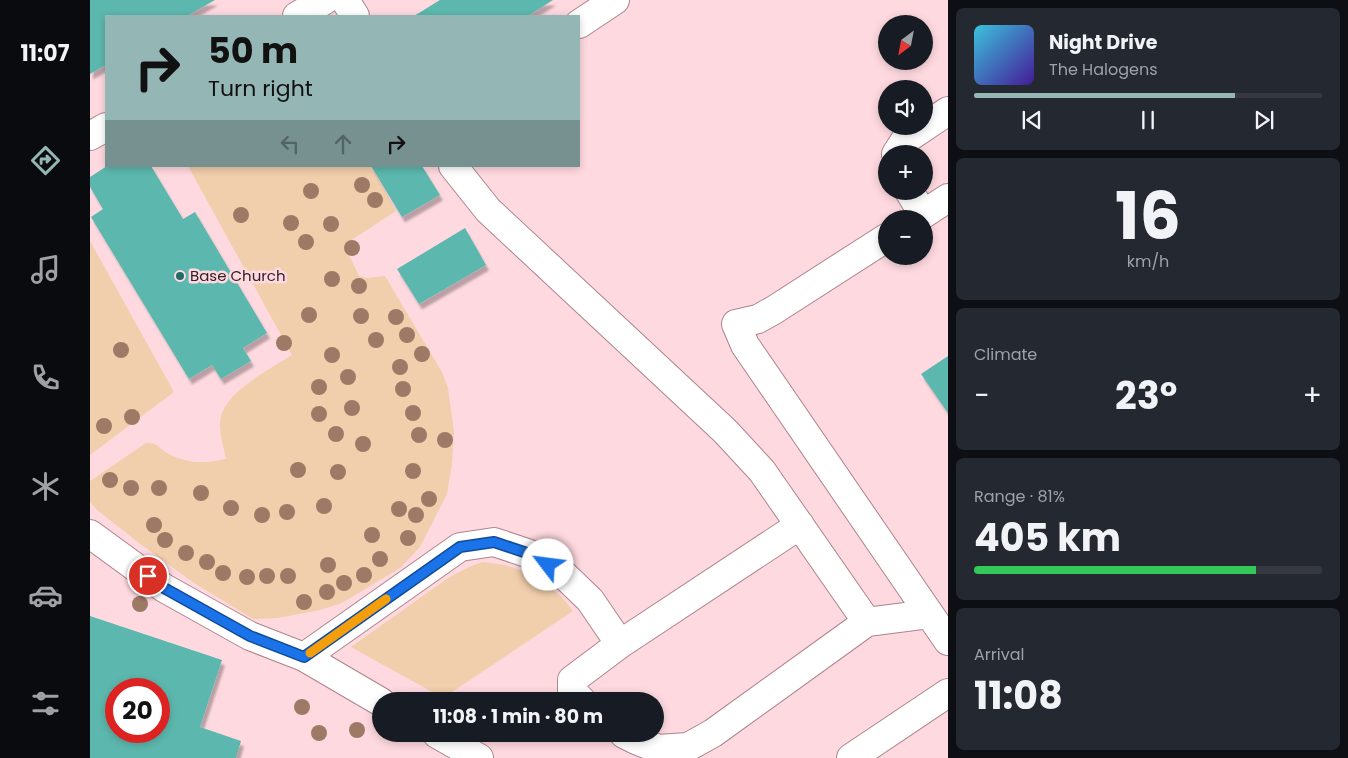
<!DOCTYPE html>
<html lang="en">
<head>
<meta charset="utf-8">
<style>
	body { margin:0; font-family:Poppins,sans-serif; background:#242831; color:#f1f3f6; height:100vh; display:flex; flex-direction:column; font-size:19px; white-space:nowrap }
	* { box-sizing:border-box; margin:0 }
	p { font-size:16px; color:#9ea1a6 }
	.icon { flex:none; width:28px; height:28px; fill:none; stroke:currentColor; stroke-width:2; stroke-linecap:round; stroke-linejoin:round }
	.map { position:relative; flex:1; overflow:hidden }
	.details { display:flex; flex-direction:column; gap:8px; padding:8px; background:#0d0f14; width:400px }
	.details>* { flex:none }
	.guide { position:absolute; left:15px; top:15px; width:475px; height:152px; border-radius:0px; box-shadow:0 2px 8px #0003; background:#94b6b5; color:#111; overflow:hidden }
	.needle { width:32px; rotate:212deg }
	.controls { position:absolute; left:788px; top:15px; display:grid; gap:10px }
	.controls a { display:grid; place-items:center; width:55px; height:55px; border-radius:50%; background:#171b24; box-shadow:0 2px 8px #0003; font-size:25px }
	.speed { position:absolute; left:15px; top:678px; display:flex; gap:10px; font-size:25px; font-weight:700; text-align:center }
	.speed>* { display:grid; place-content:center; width:65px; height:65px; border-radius:50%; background:#171b24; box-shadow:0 2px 8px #0003; line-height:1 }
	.speed .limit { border:8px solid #d22; background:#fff; color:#111 }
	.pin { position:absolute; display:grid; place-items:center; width:42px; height:42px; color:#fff; margin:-21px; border:2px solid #fff; border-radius:50%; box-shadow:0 1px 5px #0007 }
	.me { position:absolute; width:55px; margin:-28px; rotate:300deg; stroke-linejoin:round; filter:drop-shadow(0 0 4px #0008) }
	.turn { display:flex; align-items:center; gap:18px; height:105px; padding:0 20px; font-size:22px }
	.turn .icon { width:65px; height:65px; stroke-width:2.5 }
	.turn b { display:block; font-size:35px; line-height:42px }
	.lanes { display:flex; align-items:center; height:48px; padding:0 20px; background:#0003; justify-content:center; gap:25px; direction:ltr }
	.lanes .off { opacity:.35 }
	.big { font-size:38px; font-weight:700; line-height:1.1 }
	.details .card { flex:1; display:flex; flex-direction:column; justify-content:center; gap:8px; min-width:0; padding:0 18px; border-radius:8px; background:#242831 }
	.details .dial { align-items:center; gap:0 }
	.dial b { font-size:65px; line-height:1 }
	.song { display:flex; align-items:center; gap:15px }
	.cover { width:60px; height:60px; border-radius:8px; background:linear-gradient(135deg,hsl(190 70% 55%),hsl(260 70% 35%)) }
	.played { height:5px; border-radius:2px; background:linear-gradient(90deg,#94b6b5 75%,#363941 75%) }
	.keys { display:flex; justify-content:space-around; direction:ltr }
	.heat { display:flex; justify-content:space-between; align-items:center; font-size:28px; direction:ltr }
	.charge { height:8px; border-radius:4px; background:linear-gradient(90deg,#34c759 81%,#363941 0) }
	.trip { position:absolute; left:282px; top:692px; width:292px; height:50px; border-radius:25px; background:#171b24; box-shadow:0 2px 8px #0003; font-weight:700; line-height:50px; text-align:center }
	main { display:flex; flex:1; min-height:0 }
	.menu { display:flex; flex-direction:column; width:90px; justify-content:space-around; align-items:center; background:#090b0e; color:#9ea1a6 }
	.menu .icon { width:35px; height:35px }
	.menu .active { color:#94b6b5 }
	.menu b { font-size:22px; color:#f1f3f6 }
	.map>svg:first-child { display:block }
	.green { fill:#f1ceac }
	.building { fill:#5cb8ae; fill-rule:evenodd; filter:url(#shadow) }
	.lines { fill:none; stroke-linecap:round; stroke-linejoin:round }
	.minor-casing { stroke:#ae838c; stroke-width:30 }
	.minor { stroke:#fff; stroke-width:28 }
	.tree { fill:#9e7a66 }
	.route-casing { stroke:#114b97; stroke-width:12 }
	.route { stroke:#1a73e8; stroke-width:9 }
	.slow { stroke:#f59e0b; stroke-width:9 }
	.poi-dot { fill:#236c65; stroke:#ffd9e0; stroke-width:2 }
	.labels { text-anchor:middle; stroke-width:5; stroke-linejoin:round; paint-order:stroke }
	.poi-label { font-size:15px; fill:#322125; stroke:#ffd9e0; text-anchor:start }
</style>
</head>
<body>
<main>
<nav class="menu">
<b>11:07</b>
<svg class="icon active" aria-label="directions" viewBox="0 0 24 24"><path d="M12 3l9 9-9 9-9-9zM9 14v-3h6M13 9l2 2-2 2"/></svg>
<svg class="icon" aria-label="music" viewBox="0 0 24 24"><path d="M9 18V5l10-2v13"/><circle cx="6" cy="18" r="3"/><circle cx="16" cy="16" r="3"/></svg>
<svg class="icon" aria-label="phone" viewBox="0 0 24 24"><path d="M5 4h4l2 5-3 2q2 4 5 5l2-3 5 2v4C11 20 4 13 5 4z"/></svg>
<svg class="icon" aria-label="climate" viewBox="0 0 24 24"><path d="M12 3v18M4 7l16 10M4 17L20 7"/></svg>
<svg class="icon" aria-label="car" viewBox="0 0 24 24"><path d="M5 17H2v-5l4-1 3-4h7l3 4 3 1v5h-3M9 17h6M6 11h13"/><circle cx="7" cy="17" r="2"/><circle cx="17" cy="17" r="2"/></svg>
<svg class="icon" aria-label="filters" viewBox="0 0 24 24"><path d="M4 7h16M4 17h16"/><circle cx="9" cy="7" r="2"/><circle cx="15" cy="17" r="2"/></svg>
</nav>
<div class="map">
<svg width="858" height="758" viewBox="0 0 858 758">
	<defs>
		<filter id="shadow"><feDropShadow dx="3" dy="5.5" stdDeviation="1" flood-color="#0004"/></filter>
	</defs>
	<rect width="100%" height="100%" fill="#ffd9e0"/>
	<path class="green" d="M 98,166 L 281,166 L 306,211 L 254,245 L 269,276 L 276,278 L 295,276 L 352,372 L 358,388 L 364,432 L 362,464 L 357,494 L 330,547 L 310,568 L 252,603 L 230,610 L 188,618 L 163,619 L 104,583 L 49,543 L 7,510 L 0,502 L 0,481 L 56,443 C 69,443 67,447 77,453 C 97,464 114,464 136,459 C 134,448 130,436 130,425 C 129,394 179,370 202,355 Z
		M 0,241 L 84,392 L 0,455 Z
		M 392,562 L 415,565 L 433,571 L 452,582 L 471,596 L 483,611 L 353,698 L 261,647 L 358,578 L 379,567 Z"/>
	<path class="building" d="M 0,0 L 125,0 L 97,16 L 16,16 L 16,65 L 0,74 Z
		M 350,0 L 463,0 L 438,16 L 324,16 Z
		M 17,166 L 61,166 L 93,219 L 105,212 L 177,333 L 153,348 L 161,361 L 131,379 L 122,365 L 99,379 L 1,217 L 13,209 L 0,187 L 0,177 Z
		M 281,166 L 332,166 L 350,195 L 312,217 Z
		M 375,228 L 396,265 L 329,304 L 307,269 Z
		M 858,356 L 858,413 L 831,374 Z
		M 0,616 L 132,660 L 110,727 L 151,741 L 146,758 L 0,758 ZM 26,689 L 69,689 L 69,731 L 26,731 Z"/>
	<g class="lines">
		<defs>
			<path id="minor" d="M 255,0 L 265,16
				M 207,16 L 235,0
				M 489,24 L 525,0
				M 0,136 L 16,127
				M 806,154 L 815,140 L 858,111
				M 363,166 L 398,210 L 635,431 L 672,471 L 777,622
				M 819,191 L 833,214
				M 826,219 L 858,198
				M 796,238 L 684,310 L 668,319 L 646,324 L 655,345 L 858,641
				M 0,534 L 74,588 L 160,636 L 214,657 L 291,702
				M 214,657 L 370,547 L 404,542 L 443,555 L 474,575 L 500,600 L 530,644
				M 492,701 L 482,691 L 482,680 L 530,644 L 710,525
				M 347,734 L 389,758
				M 534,734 L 546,740 L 568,749 L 598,747 L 623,733 L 777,622 L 839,614
				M 761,758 L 858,693"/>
		</defs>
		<use href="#minor" class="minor-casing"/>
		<use href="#minor" class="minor"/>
	</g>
	<g class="tree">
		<circle cx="272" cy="185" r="8"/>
		<circle cx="221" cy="191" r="8"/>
		<circle cx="285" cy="200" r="8"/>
		<circle cx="151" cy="215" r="8"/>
		<circle cx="201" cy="223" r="8"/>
		<circle cx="241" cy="224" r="8"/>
		<circle cx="216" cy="242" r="8"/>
		<circle cx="262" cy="248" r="8"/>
		<circle cx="242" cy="279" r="8"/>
		<circle cx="269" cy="286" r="8"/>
		<circle cx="219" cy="315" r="8"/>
		<circle cx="271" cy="316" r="8"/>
		<circle cx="306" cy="317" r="8"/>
		<circle cx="317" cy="335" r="8"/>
		<circle cx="286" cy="340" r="8"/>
		<circle cx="194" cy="343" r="8"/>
		<circle cx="31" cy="350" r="8"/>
		<circle cx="332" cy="354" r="8"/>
		<circle cx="242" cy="355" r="8"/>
		<circle cx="310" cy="367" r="8"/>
		<circle cx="258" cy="377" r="8"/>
		<circle cx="229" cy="387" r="8"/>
		<circle cx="313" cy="389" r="8"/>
		<circle cx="262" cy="408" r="8"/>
		<circle cx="323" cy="413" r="8"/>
		<circle cx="229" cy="414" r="8"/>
		<circle cx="42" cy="417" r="8"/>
		<circle cx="14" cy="426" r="8"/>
		<circle cx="246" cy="434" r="8"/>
		<circle cx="329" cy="435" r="8"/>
		<circle cx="355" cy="440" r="8"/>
		<circle cx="273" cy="444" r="8"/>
		<circle cx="208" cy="470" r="8"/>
		<circle cx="323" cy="471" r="8"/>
		<circle cx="248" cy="472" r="8"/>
		<circle cx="20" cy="480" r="8"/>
		<circle cx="41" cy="488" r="8"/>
		<circle cx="69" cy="488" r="8"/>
		<circle cx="111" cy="493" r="8"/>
		<circle cx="339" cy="499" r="8"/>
		<circle cx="234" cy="506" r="8"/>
		<circle cx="141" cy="508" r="8"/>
		<circle cx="309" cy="509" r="8"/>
		<circle cx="197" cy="512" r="8"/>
		<circle cx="172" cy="515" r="8"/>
		<circle cx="326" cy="515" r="8"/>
		<circle cx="64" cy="525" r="8"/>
		<circle cx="282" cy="535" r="8"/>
		<circle cx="318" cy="538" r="8"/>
		<circle cx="75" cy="540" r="8"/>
		<circle cx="96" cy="553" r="8"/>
		<circle cx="290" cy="559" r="8"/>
		<circle cx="117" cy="562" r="8"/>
		<circle cx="238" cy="565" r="8"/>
		<circle cx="133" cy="573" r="8"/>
		<circle cx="274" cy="575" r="8"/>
		<circle cx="177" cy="576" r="8"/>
		<circle cx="198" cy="576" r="8"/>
		<circle cx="157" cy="577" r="8"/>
		<circle cx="254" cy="583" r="8"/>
		<circle cx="237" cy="592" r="8"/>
		<circle cx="214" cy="602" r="8"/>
		<circle cx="50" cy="604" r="8"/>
		<circle cx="212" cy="707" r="8"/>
		<circle cx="267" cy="730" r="8"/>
		<circle cx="229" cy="733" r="8"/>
	</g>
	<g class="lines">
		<defs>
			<path id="route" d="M 58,576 L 74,588 L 160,636 L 214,657 L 370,547 L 404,542 L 443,555 L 458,565"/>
		</defs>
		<use href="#route" class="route-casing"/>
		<use href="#route" class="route"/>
		<path class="slow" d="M 220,653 L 296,599"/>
	</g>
	<circle class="poi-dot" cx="90" cy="276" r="5"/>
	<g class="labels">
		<g class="poi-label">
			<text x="100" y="281">Base Church</text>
		</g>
	</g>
</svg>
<div class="controls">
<a><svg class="needle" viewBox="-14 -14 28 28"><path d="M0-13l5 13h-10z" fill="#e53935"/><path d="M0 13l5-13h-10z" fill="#9ea1a6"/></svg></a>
<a><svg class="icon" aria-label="sound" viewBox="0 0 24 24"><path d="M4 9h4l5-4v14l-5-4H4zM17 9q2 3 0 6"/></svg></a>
<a>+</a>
<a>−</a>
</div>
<div class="speed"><div class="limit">20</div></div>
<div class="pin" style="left:58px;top:576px;background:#d93025"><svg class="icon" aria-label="arrive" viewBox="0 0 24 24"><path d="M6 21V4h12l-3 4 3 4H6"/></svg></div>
<svg class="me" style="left:458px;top:565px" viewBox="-20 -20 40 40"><circle r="19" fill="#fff"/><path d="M0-13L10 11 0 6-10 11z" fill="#1a73e8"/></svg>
<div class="trip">11:08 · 1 min · 80 m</div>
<div class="guide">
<div class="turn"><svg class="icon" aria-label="right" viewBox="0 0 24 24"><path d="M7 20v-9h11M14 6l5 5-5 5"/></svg><div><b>50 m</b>Turn right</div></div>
<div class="lanes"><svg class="icon off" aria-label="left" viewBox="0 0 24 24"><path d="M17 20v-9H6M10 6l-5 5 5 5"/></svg><svg class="icon off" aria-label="ahead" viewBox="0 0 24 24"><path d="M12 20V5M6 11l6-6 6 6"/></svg><svg class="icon" aria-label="right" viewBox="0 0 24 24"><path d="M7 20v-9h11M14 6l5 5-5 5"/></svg></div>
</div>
</div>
<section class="details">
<div class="card">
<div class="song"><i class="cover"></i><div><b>Night Drive</b><p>The Halogens</p></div></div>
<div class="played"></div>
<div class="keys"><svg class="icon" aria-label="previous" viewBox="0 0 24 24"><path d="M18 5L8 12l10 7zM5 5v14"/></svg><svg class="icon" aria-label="pause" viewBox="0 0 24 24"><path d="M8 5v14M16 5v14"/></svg><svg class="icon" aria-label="next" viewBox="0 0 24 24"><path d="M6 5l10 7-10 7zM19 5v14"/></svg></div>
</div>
<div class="card dial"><b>16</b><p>km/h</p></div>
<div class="card"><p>Climate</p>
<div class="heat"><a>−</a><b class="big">23°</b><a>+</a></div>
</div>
<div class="card"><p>Range · 81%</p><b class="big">405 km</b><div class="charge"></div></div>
<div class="card"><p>Arrival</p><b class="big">11:08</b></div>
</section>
</main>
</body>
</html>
